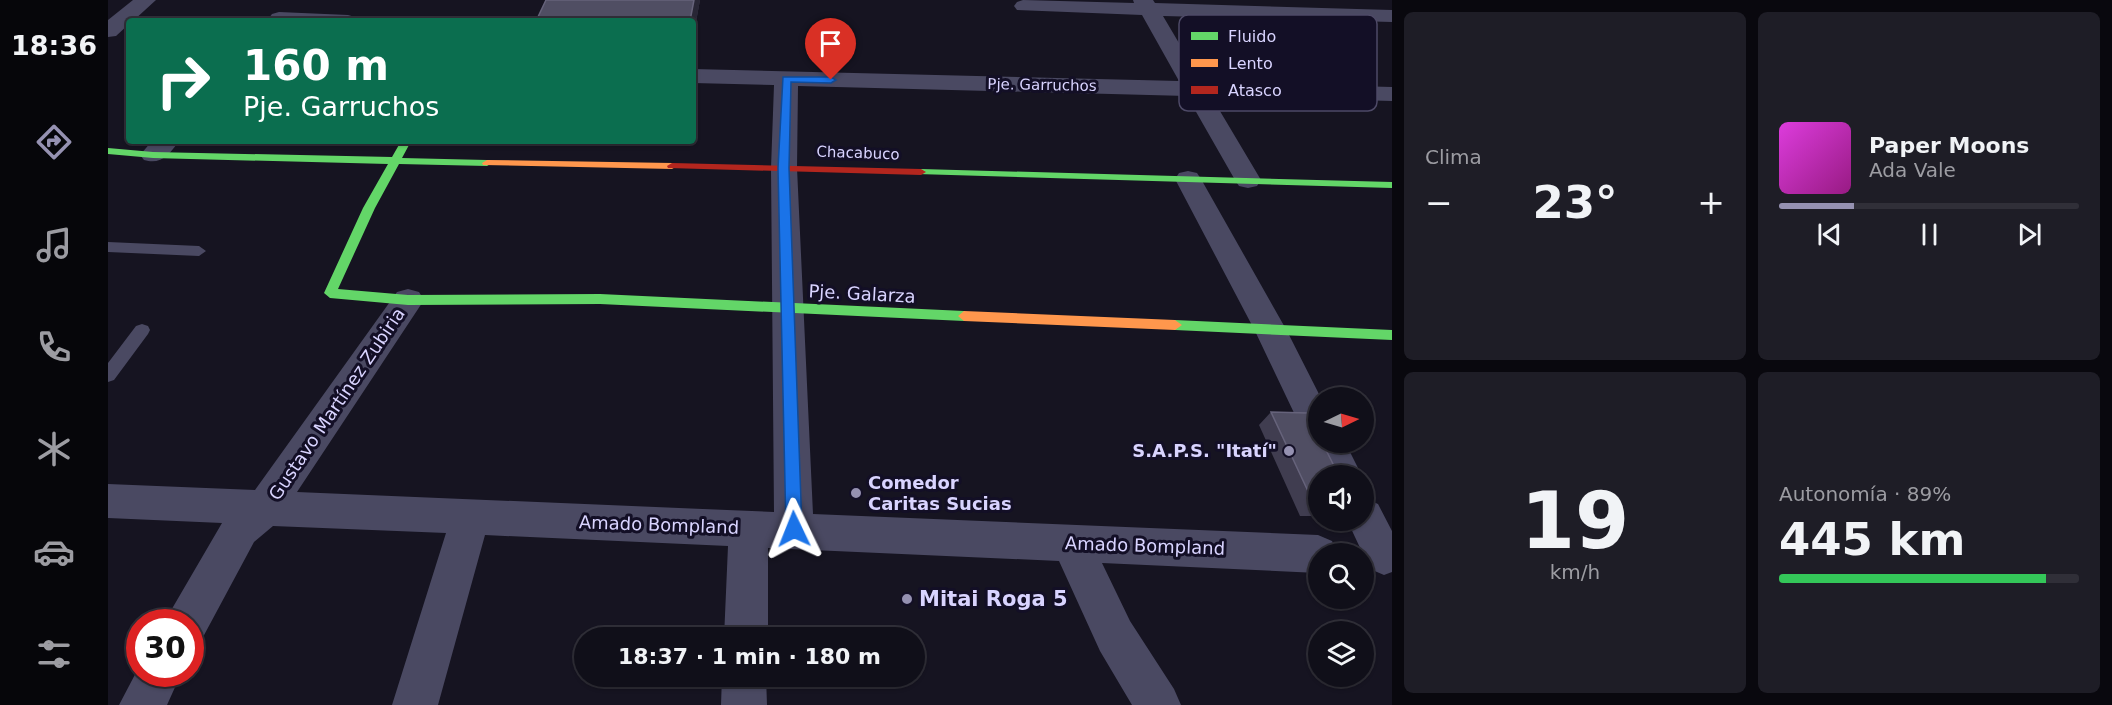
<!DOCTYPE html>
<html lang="es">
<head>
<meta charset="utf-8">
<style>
	body { margin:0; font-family:"DejaVu Sans",sans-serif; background:#1e1d26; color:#f1f3f6; height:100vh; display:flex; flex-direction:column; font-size:22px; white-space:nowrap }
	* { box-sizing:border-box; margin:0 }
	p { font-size:20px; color:#9c9ca2 }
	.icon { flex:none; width:33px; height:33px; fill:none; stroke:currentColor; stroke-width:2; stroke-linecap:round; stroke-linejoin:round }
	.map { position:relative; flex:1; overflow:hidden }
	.drawer { display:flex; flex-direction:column; gap:12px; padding:12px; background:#09080e; width:720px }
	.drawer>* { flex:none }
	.guide { position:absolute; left:18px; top:18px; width:570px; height:126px; border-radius:6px; box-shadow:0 2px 4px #0004,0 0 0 2px #302f38; background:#0b6e4f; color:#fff; overflow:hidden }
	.needle { width:39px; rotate:85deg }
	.fabs { position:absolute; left:1200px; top:387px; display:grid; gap:12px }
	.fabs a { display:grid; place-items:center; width:66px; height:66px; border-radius:50%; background:#100f19; box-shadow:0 2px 4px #0004,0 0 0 2px #302f38; font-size:30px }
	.speed { position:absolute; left:18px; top:609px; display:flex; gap:12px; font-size:30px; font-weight:700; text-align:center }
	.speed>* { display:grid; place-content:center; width:78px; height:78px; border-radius:50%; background:#100f19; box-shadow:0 2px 4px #0004,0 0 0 2px #302f38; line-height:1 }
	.speed .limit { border:9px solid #d22; background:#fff; color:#111 }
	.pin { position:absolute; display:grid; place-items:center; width:51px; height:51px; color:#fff; margin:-62px -26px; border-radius:50% 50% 50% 0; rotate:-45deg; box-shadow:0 0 6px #0007 }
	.pin .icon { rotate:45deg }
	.me { position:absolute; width:66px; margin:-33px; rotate:358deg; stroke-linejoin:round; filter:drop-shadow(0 0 4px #0008) }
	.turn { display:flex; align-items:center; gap:21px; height:126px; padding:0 18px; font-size:27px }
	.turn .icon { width:78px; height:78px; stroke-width:2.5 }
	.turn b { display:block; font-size:42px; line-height:51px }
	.big { font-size:45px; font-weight:700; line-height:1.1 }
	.drawer .tile { flex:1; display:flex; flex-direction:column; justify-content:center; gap:9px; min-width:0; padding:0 21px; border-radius:9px; background:#1e1d26 }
	.drawer .dial { align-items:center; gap:0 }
	.dial b { font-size:78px; line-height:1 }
	.song { display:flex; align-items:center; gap:18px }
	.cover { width:72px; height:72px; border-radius:9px; background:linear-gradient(135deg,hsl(300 70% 55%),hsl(310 70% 35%)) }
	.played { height:6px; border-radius:3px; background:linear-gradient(90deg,#9591b1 25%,#302f38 25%) }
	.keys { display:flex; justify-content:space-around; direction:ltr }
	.heat { display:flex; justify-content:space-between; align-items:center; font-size:33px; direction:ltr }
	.charge { height:9px; border-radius:4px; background:linear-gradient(90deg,#34c759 89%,#302f38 0) }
	.drawer .tiles { flex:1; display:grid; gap:12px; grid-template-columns:repeat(2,1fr) }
	.trip { position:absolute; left:466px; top:627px; width:351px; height:60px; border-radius:30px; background:#100f19; box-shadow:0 2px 4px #0004,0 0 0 2px #302f38; font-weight:700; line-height:60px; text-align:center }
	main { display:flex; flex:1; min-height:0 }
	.tab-bar { display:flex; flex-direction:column; width:108px; justify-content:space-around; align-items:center; background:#06060a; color:#9c9ca2 }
	.tab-bar .icon { width:42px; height:42px }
	.tab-bar .current { color:#9591b1 }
	.tab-bar b { font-size:27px; color:#f1f3f6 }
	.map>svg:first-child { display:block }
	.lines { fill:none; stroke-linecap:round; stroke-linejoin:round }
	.lane { fill:#4a4962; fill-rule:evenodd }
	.street { fill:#4a4962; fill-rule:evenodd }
	.fast { fill:#63d668; fill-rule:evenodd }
	.slow { fill:#ff974d; fill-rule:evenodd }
	.jam { fill:#b3261e; fill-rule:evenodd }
	.wall { fill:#403d50 }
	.shaded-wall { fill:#282635 }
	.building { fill:#504e63; stroke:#66637b; stroke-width:1.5 }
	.route { fill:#1a73e8; stroke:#114b97; stroke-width:1.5 }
	.poi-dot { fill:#9591b1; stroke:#130f26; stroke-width:2 }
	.labels { text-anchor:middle; stroke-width:6; stroke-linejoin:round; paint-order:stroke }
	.far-street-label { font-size:15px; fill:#d9d4ff; stroke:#130f26 }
	.street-label { font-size:18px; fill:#d9d4ff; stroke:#130f26 }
	.poi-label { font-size:18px; font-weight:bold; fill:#d9d4ff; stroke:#130f26; text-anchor:end }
	.near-poi-label { font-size:21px; font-weight:bold; fill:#d9d4ff; stroke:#130f26; text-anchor:start }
	.key { fill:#130f26; stroke:#4e4a67; stroke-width:1.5 }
	.key-label { font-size:16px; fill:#d9d4ff }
</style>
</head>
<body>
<main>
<nav class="tab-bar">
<b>18:36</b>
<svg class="icon current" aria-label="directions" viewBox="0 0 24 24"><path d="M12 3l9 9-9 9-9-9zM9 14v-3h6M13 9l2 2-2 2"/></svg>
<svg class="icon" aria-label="music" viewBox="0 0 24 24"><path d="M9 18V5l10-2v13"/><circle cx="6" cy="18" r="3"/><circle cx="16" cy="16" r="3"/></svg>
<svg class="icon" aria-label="phone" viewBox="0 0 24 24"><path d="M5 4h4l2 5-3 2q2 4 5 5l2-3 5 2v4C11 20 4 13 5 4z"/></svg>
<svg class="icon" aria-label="climate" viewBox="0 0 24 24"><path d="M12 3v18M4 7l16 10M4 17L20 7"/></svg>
<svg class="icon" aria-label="car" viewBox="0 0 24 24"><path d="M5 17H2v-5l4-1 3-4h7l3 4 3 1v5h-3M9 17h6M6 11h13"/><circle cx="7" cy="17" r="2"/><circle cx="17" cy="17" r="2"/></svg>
<svg class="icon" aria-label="filters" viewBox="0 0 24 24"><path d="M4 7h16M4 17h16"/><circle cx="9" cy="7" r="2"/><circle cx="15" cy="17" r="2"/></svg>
</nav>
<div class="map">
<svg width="1284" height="705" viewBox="0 0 1284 705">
	<rect width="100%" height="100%" fill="#161421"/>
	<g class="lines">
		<path class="lane" d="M 0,242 L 91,246 L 98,251 L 91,256 L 0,252 Z
			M 34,324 L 40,326 L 42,330 L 40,334 L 6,380 L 0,382 L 0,363 L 28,326 Z"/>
		<path class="street" d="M 25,0 L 48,0 L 25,21 L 21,21 L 21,24 L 8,36 L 0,37 L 0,20 Z
			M 915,0 L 1026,3 L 1025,0 L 1045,0 L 1047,3 L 1284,10 L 1284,22 L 1055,16 L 1094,82 L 1284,87 L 1284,101 L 1103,96 L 1153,180 L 1149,186 L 1140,188 L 1131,186 L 1127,180 L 1079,96 L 690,86 L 689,168 L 705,514 L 1210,535 L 1224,541 L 1230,554 L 1210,554 L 1210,573 L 994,563 L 1022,621 L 1066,689 L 1073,705 L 1024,705 L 992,651 L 951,561 L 660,548 L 660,638 L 616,638 L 620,546 L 377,535 L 330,705 L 284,705 L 338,533 L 165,526 L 146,542 L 95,637 L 82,642 L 82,622 L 59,622 L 65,607 L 114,523 L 0,518 L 0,484 L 147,490 L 289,292 L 300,289 L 311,292 L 316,300 L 189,492 L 666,512 L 663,168 L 666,85 L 585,83 L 585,69 L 1071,81 L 1034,15 L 909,10 L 906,6 L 909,2 Z
			M 171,12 L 240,15 L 247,17 L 250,21 L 163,21 L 161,18 L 164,14 Z
			M 44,141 L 71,141 C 61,155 53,165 36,160 L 32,155 Z
			M 1080,171 L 1089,173 L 1093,179 L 1179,331 L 1213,398 L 1210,398 L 1210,442 L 1237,442 L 1254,476 L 1216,476 L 1201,442 L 1203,438 L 1197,436 L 1147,331 L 1067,179 L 1071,173 Z
			M 1256,498 L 1270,504 L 1284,531 L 1284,572 L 1276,575 L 1262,569 L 1239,520 L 1256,520 Z
			M 32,665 L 32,674 L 73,674 L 59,705 L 11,705 Z
			M 614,676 L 658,676 L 659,705 L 613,705 Z"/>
		<path class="fast" d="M 296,142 L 301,145 L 294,158 L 379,160 L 384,163 L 379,166 L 291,164 L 267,208 L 230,289 L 300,295 L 492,294 L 856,311 L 862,316 L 856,321 L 492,304 L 300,305 L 222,298 L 216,293 L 255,208 L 280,164 L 45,158 L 0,154 L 0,148 L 45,152 L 284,157 L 292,143 Z
			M 813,169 L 1284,182 L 1284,188 L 809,174 L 808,172 Z
			M 1067,320 L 1284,330 L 1284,340 L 1067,330 L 1060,325 Z"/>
		<path class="slow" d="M 379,160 L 564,163 L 569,166 L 564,169 L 375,165 L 374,163 Z
			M 856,311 L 1067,320 L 1074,325 L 1067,330 L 856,321 L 850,316 Z"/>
		<path class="jam" d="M 564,163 L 813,169 L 818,172 L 813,175 L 560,168 L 559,166 Z"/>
	</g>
	<path class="wall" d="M 592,0 L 585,38 L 585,21 L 430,21 L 429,19 Z
		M 1163,412 L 1210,476 L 1210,510 L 1203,516 L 1192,516 L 1151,425 Z"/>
	<path class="shaded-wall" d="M 586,0 L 592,0 L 585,38 L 585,21 L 582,21 Z"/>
	<path class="building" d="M 438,0 L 586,0 L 582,21 L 429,19 Z
		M 1163,412 L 1199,413 L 1210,435 L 1210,442 L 1214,442 L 1231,476 L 1210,476 L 1210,504 L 1206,504 Z"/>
	<path class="route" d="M 675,77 L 723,77 L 728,80 L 723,83 L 683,82 L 681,168 L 694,529 L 691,534 L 686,537 L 680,534 L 678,529 L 670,168 Z"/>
	<g class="poi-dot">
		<circle cx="1181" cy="451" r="6"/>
		<circle cx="748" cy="493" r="6"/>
		<circle cx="799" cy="599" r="6"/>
	</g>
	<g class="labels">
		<g class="far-street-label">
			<text transform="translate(934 85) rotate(1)" y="5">Pje. Garruchos</text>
			<text transform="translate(750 153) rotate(2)" y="5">Chacabuco</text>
		</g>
		<g class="street-label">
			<text transform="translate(754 294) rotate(3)" y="6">Pje. Galarza</text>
			<text transform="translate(229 404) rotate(-56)" y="6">Gustavo Martínez Zubiria</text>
			<text transform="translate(551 525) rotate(2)" y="6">Amado Bompland</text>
			<text transform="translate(1037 546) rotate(2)" y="6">Amado Bompland</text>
		</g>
		<g class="poi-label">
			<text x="1169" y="457">S.A.P.S. "Itatí"</text>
			<text x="760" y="489" text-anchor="start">Comedor<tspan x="760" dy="21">Caritas Sucias</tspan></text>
		</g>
		<g class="near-poi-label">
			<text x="811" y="606">Mitai Roga 5</text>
		</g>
	</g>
	<rect x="1071" y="15" width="198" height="96" rx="9" class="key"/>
	<rect x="1083" y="32" width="27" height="8" fill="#63d668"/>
	<rect x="1083" y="59" width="27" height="8" fill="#ff974d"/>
	<rect x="1083" y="86" width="27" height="8" fill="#b3261e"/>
	<g class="key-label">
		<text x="1120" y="42">Fluido</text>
		<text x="1120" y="69">Lento</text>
		<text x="1120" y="96">Atasco</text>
	</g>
</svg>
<div class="fabs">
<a><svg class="needle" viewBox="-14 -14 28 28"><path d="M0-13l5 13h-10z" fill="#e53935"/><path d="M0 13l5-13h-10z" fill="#9c9ca2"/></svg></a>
<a><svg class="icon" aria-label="sound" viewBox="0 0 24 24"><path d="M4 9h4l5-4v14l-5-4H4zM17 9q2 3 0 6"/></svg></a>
<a><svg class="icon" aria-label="search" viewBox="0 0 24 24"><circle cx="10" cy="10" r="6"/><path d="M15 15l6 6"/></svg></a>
<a><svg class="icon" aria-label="layers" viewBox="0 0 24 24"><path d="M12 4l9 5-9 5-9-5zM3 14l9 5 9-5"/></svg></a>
</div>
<div class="speed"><div class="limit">30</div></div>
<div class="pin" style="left:723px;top:80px;background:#d93025"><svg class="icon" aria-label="arrive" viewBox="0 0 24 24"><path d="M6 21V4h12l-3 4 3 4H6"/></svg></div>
<svg class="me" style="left:686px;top:529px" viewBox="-20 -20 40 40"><path d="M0-17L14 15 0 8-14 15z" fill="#1a73e8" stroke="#fff" stroke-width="4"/></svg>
<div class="trip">18:37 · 1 min · 180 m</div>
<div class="guide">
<div class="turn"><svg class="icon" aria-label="right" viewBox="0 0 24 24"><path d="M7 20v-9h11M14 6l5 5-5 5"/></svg><div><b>160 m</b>Pje. Garruchos</div></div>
</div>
</div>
<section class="drawer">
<div class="tiles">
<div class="tile"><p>Clima</p>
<div class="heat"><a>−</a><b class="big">23°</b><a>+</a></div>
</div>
<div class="tile">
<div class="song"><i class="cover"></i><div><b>Paper Moons</b><p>Ada Vale</p></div></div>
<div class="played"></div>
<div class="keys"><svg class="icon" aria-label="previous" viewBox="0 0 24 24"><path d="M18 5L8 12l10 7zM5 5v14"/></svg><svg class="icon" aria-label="pause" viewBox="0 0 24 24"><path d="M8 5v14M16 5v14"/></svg><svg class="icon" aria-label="next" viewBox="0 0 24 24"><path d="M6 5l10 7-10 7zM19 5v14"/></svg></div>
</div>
<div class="tile dial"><b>19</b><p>km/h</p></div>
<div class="tile"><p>Autonomía · 89%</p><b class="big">445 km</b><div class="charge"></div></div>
</div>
</section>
</main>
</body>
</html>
